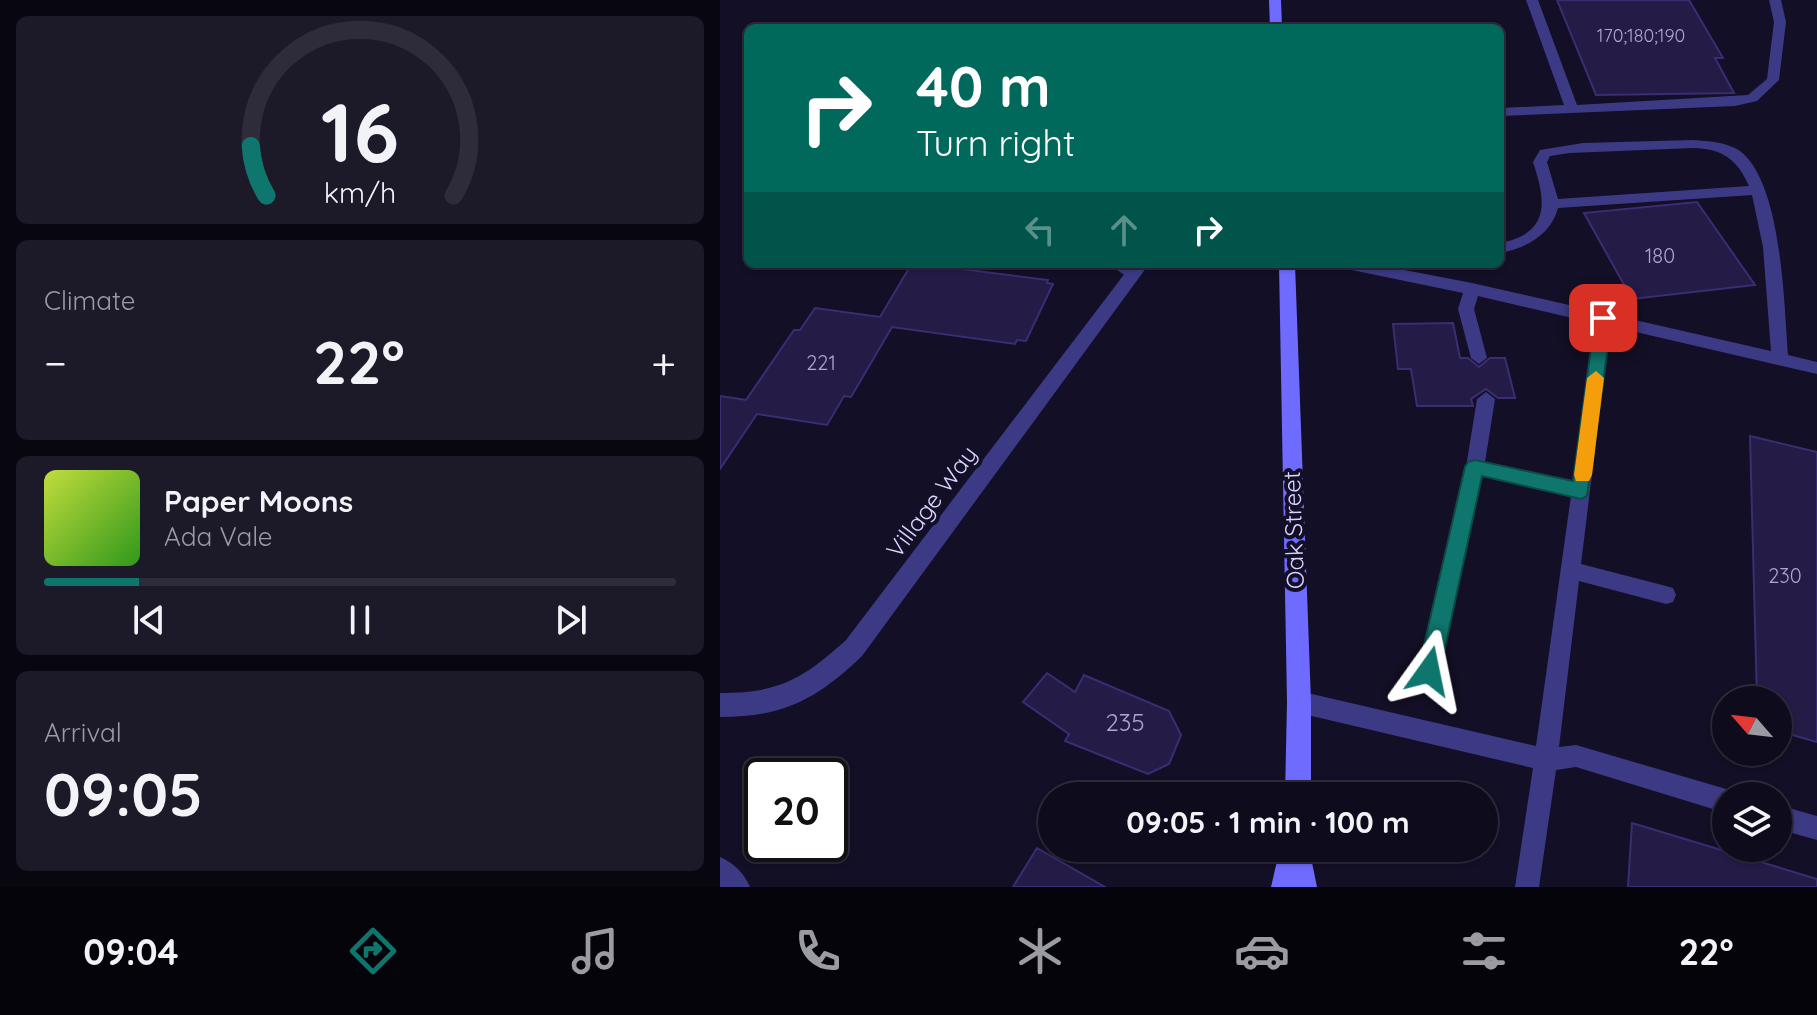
<!DOCTYPE html>
<html lang="en">
<head>
<meta charset="utf-8">
<style>
	body { margin:0; font-family:Quicksand,sans-serif; background:#1c1929; color:#f1f3f6; height:100vh; display:flex; flex-direction:column; font-size:30px; white-space:nowrap }
	* { box-sizing:border-box; margin:0 }
	p { font-size:26px; color:#9b9ba3 }
	.icon { flex:none; width:44px; height:44px; fill:none; stroke:currentColor; stroke-width:2; stroke-linecap:round; stroke-linejoin:round }
	.map { position:relative; flex:1; overflow:hidden }
	.panel { display:flex; flex-direction:column; gap:16px; padding:16px; background:#08060f; width:720px }
	.panel>* { flex:none }
	.banner { position:absolute; left:24px; top:24px; width:760px; height:244px; border-radius:12px; box-shadow:0 2px 6px #0004,0 0 0 2px #2e2b3b; background:#00695c; color:#fff; overflow:hidden }
	.needle { width:52px; rotate:298deg }
	.fabs { position:absolute; left:992px; top:686px; display:grid; gap:16px }
	.fabs a { display:grid; place-items:center; width:80px; height:80px; border-radius:50%; background:#0e0b1c; box-shadow:0 2px 6px #0004,0 0 0 2px #2e2b3b; font-size:40px }
	.speed { position:absolute; left:24px; top:758px; display:flex; gap:16px; font-size:40px; font-weight:700; text-align:center }
	.speed>* { display:grid; place-content:center; width:104px; height:104px; border-radius:50%; background:#0e0b1c; box-shadow:0 2px 6px #0004,0 0 0 2px #2e2b3b; line-height:1 }
	.speed .limit { border:4px solid #111; border-radius:12px; background:#fff; color:#111 }
	.pin { position:absolute; display:grid; place-items:center; width:68px; height:68px; color:#fff; margin:-34px; border-radius:16px; box-shadow:0 4px 12px #0006 }
	.me { position:absolute; width:88px; margin:-44px; rotate:12deg; stroke-linejoin:round; filter:drop-shadow(0 0 6px #0008) }
	.turn { display:flex; align-items:center; gap:28px; height:168px; padding:0 40px; font-size:36px }
	.turn .icon { width:104px; height:104px; stroke-width:2.5 }
	.turn b { display:block; font-size:56px; line-height:68px }
	.lanes { display:flex; align-items:center; height:76px; padding:0 40px; background:#0003; justify-content:center; gap:40px; direction:ltr }
	.lanes .off { opacity:.35 }
	.big { font-size:60px; font-weight:700; line-height:1.1 }
	.panel .widget { flex:1; display:flex; flex-direction:column; justify-content:center; gap:12px; min-width:0; padding:0 28px; border-radius:12px; background:#1c1929 }
	.panel .dial { align-items:center; gap:0 }
	.dial svg { height:208px; overflow:visible; fill:none; stroke:#2e2b3b; stroke-width:7; stroke-linecap:round; text-anchor:middle }
	.dial text { fill:#f1f3f6; stroke:none }
	.song { display:flex; align-items:center; gap:24px }
	.cover { width:96px; height:96px; border-radius:12px; background:linear-gradient(135deg,hsl(70 70% 55%),hsl(110 70% 35%)) }
	.played { height:8px; border-radius:4px; background:linear-gradient(90deg,#0f766e 15%,#2e2b3b 15%) }
	.keys { display:flex; justify-content:space-around; direction:ltr }
	.heat { display:flex; justify-content:space-between; align-items:center; font-size:44px; direction:ltr }
	.trip { position:absolute; left:318px; top:782px; width:460px; height:80px; border-radius:40px; background:#0e0b1c; box-shadow:0 2px 6px #0004,0 0 0 2px #2e2b3b; font-weight:700; line-height:80px; text-align:center }
	.tabs { display:flex; height:128px; justify-content:space-around; align-items:center; background:#06040b; color:#9b9ba3 }
	.tabs .icon { width:56px; height:56px }
	.tabs .current { color:#0f766e }
	.tabs b { font-size:36px; color:#f1f3f6 }
	main { display:flex; flex:1; min-height:0 }
	.map>svg:first-child { display:block }
	.building { fill:#241b47; stroke:#3b2d73; stroke-width:2 }
	.lines { fill:none; stroke-linecap:round; stroke-linejoin:round }
	.lane { fill:#3d3a85; fill-rule:evenodd }
	.street { fill:#3d3a85; fill-rule:evenodd }
	.secondary { fill:#6f6bff; fill-rule:evenodd }
	.route { fill:#0f766e; stroke:#0a4d48; stroke-width:2 }
	.slow { fill:#f59e0b }
	.labels { text-anchor:middle; stroke-width:8; stroke-linejoin:round; paint-order:stroke }
	.far-number-label { font-size:18px; fill:#aca6d1 }
	.number-label { font-size:20px; fill:#aca6d1 }
	.street-label { font-size:24px; fill:#d9d4ff; stroke:#130f26 }
	.near-number-label { font-size:24px; fill:#aca6d1 }
</style>
</head>
<body>
<main>
<section class="panel">
<div class="widget dial"><svg viewBox="0 0 100 80">
<path d="M14 69A42 42 0 1 1 86 69"/>
<path d="M14 69A42 42 0 0 1 8 50" stroke="#0f766e"/>
<text x="50" y="56" font-size="32" font-weight="700">16</text>
<text x="50" y="72" font-size="11">km/h</text>
</svg></div>
<div class="widget"><p>Climate</p>
<div class="heat"><a>−</a><b class="big">22°</b><a>+</a></div>
</div>
<div class="widget">
<div class="song"><i class="cover"></i><div><b>Paper Moons</b><p>Ada Vale</p></div></div>
<div class="played"></div>
<div class="keys"><svg class="icon" aria-label="previous" viewBox="0 0 24 24"><path d="M18 5L8 12l10 7zM5 5v14"/></svg><svg class="icon" aria-label="pause" viewBox="0 0 24 24"><path d="M8 5v14M16 5v14"/></svg><svg class="icon" aria-label="next" viewBox="0 0 24 24"><path d="M6 5l10 7-10 7zM19 5v14"/></svg></div>
</div>
<div class="widget"><p>Arrival</p><b class="big">09:05</b></div>
</section>
<div class="map">
<svg width="1097" height="887" viewBox="0 0 1097 887">
	<rect width="100%" height="100%" fill="#130f26"/>
	<path class="building" d="M 837,0 L 969,0 L 1003,58 L 995,58 L 1014,93 L 876,95 Z
		M 977,202 L 1035,285 L 912,299 L 864,213 Z
		M 202,264 L 328,280 L 327,283 L 333,284 L 306,341 L 297,340 L 295,344 L 172,327 L 131,397 L 124,396 L 107,425 L 37,414 L 0,469 L 0,396 L 26,400 L 74,330 L 80,330 L 95,308 L 160,317 L 191,265 Z
		M 733,323 L 740,358 L 748,358 L 759,367 L 770,358 L 785,358 L 795,398 L 778,398 L 766,389 L 751,399 L 753,406 L 697,406 L 691,369 L 678,369 L 673,324 Z
		M 1030,436 L 1097,452 L 1097,742 L 1058,731 L 1058,700 L 1037,700 Z
		M 327,673 L 355,692 L 364,675 L 449,711 L 461,735 L 449,764 L 428,774 L 345,741 L 349,734 L 303,702 Z
		M 912,823 L 1097,879 L 1097,887 L 908,887 Z
		M 317,848 L 385,887 L 293,887 Z"/>
	<g class="lines">
		<path class="lane" d="M 806,0 L 818,0 L 857,105 L 1028,95 L 1047,79 L 1054,22 L 1049,0 L 1061,0 L 1066,22 L 1059,80 L 1037,101 L 1015,106 L 780,116 L 780,108 L 844,105 Z
			M 973,140 C 988,141 1007,142 1020,151 C 1062,183 1064,304 1068,355 L 1097,362 L 1097,374 L 890,326 L 861,564 L 946,586 L 953,588 L 956,595 L 953,602 L 946,604 L 859,581 L 839,747 L 856,745 L 1006,789 L 1016,796 L 1006,796 L 1006,813 L 856,767 L 836,770 L 819,887 L 795,887 L 813,768 L 579,713 L 571,710 L 568,702 L 571,694 L 579,691 L 816,746 L 851,496 L 762,476 L 720,671 L 717,678 L 709,681 L 701,678 L 698,671 L 746,467 L 757,399 L 766,392 L 775,399 L 765,462 L 853,481 L 874,323 L 758,296 L 754,309 L 767,358 L 759,364 L 751,358 L 738,309 L 743,293 L 627,269 L 619,264 L 653,264 L 752,283 L 1051,351 L 1043,247 L 1032,195 L 838,208 C 831,235 806,248 780,253 L 780,243 C 831,233 826,201 813,162 L 820,150 L 863,143 ZM 973,148 C 1003,149 1017,159 1029,186 L 838,199 L 827,162 L 830,156 L 850,153 Z
			M 388,264 L 407,264 L 420,275 L 412,280 Z
			M 1058,805 L 1097,816 L 1097,840 L 1058,829 Z"/>
		<path class="street" d="M 412,264 L 429,264 L 142,656 C 97,699 64,717 0,717 L 0,693 C 59,693 83,679 126,640 Z
			M 0,857 C 14,863 24,873 30,887 L 0,887 Z"/>
		<path class="secondary" d="M 549,0 L 561,0 L 562,28 L 550,28 Z
			M 559,264 L 575,264 L 591,702 L 591,796 L 565,796 L 567,702 Z
			M 560,848 L 589,848 L 597,887 L 551,887 Z"/>
	</g>
	<path class="route" d="M 883,313 L 892,318 L 867,496 L 861,499 L 762,476 L 720,671 L 717,679 L 709,682 L 702,679 L 698,671 L 745,467 L 748,462 L 755,460 L 853,481 L 875,318 Z"/>
	<path class="slow" d="M 876,371 L 884,378 L 872,475 L 869,481 L 856,481 L 854,475 L 867,378 Z"/>
	<g class="labels">
		<g class="far-number-label">
			<text x="921" y="42">170;180;190</text>
		</g>
		<g class="number-label">
			<text x="940" y="263">180</text>
			<text x="101" y="370">221</text>
			<text x="1065" y="583">230</text>
		</g>
		<g class="street-label">
			<text transform="translate(212 502) rotate(-53)" y="8">Village Way</text>
			<text transform="translate(574 530) rotate(-92)" y="8">Oak Street</text>
		</g>
		<g class="near-number-label">
			<text x="405" y="731">235</text>
		</g>
	</g>
</svg>
<div class="fabs">
<a><svg class="needle" viewBox="-14 -14 28 28"><path d="M0-13l5 13h-10z" fill="#e53935"/><path d="M0 13l5-13h-10z" fill="#9b9ba3"/></svg></a>
<a><svg class="icon" aria-label="layers" viewBox="0 0 24 24"><path d="M12 4l9 5-9 5-9-5zM3 14l9 5 9-5"/></svg></a>
</div>
<div class="speed"><div class="limit">20</div></div>
<div class="pin" style="left:883px;top:318px;background:#d93025"><svg class="icon" aria-label="arrive" viewBox="0 0 24 24"><path d="M6 21V4h12l-3 4 3 4H6"/></svg></div>
<svg class="me" style="left:709px;top:671px" viewBox="-20 -20 40 40"><path d="M0-17L14 15 0 8-14 15z" fill="#0f766e" stroke="#fff" stroke-width="4"/></svg>
<div class="trip">09:05 · 1 min · 100 m</div>
<div class="banner">
<div class="turn"><svg class="icon" aria-label="right" viewBox="0 0 24 24"><path d="M7 20v-9h11M14 6l5 5-5 5"/></svg><div><b>40 m</b>Turn right</div></div>
<div class="lanes"><svg class="icon off" aria-label="left" viewBox="0 0 24 24"><path d="M17 20v-9H6M10 6l-5 5 5 5"/></svg><svg class="icon off" aria-label="ahead" viewBox="0 0 24 24"><path d="M12 20V5M6 11l6-6 6 6"/></svg><svg class="icon" aria-label="right" viewBox="0 0 24 24"><path d="M7 20v-9h11M14 6l5 5-5 5"/></svg></div>
</div>
</div>
</main>
<nav class="tabs">
<b>09:04</b>
<svg class="icon current" aria-label="directions" viewBox="0 0 24 24"><path d="M12 3l9 9-9 9-9-9zM9 14v-3h6M13 9l2 2-2 2"/></svg>
<svg class="icon" aria-label="music" viewBox="0 0 24 24"><path d="M9 18V5l10-2v13"/><circle cx="6" cy="18" r="3"/><circle cx="16" cy="16" r="3"/></svg>
<svg class="icon" aria-label="phone" viewBox="0 0 24 24"><path d="M5 4h4l2 5-3 2q2 4 5 5l2-3 5 2v4C11 20 4 13 5 4z"/></svg>
<svg class="icon" aria-label="climate" viewBox="0 0 24 24"><path d="M12 3v18M4 7l16 10M4 17L20 7"/></svg>
<svg class="icon" aria-label="car" viewBox="0 0 24 24"><path d="M5 17H2v-5l4-1 3-4h7l3 4 3 1v5h-3M9 17h6M6 11h13"/><circle cx="7" cy="17" r="2"/><circle cx="17" cy="17" r="2"/></svg>
<svg class="icon" aria-label="filters" viewBox="0 0 24 24"><path d="M4 7h16M4 17h16"/><circle cx="9" cy="7" r="2"/><circle cx="15" cy="17" r="2"/></svg>
<b>22°</b>
</nav>
</body>
</html>
